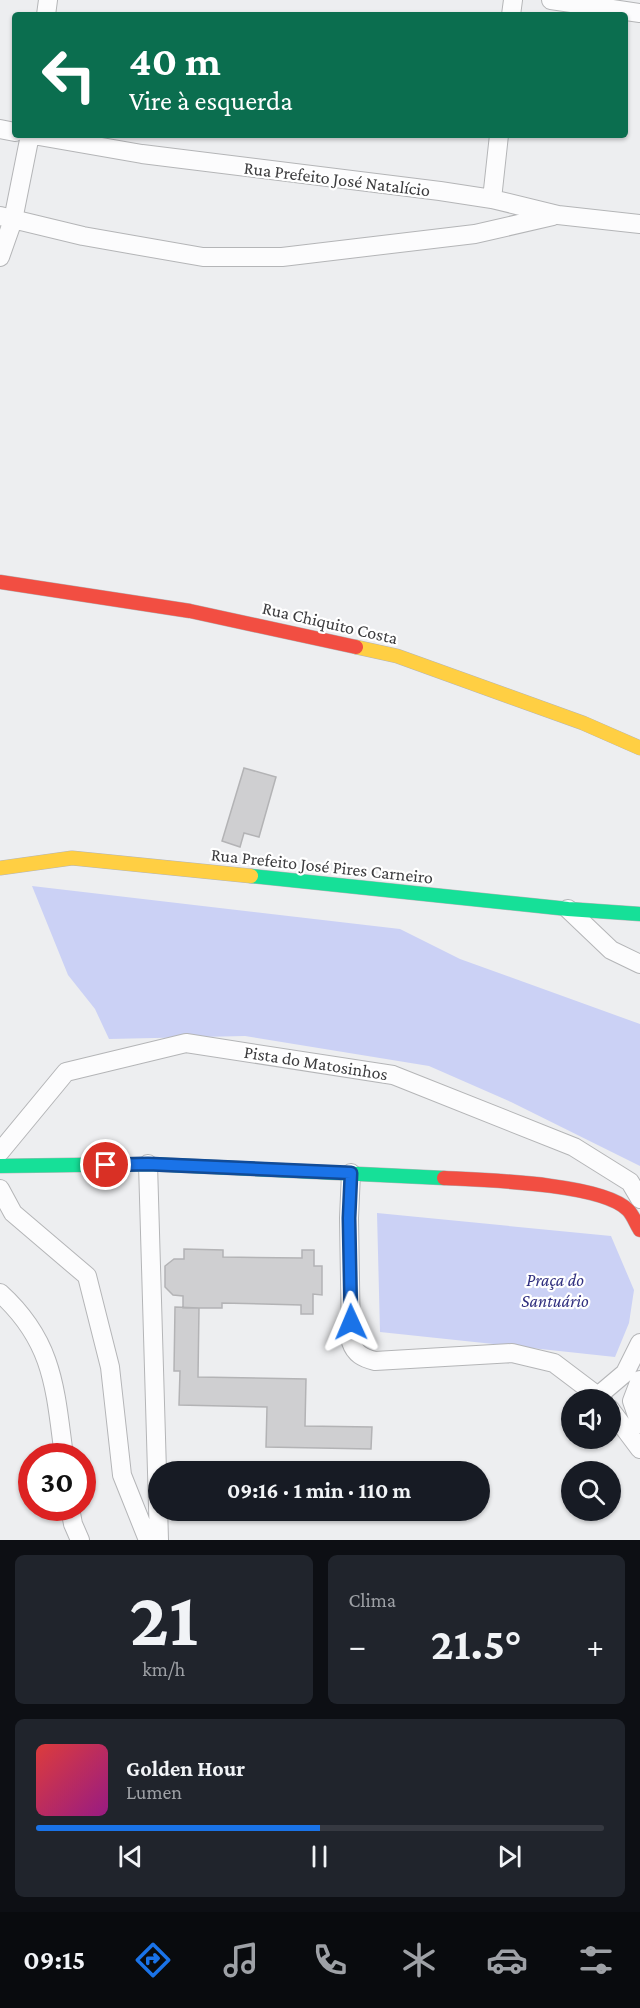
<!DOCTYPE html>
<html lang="pt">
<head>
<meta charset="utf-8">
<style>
	body { margin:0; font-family:"Crimson Pro",serif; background:#20242c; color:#f1f3f6; height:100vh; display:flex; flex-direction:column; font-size:22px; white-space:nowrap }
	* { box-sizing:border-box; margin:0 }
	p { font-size:20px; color:#9ea1a6 }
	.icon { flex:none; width:33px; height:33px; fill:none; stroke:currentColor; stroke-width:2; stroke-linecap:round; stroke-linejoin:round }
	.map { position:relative; height:1540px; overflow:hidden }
	.side { display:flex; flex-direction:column; gap:15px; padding:15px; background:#0d0f14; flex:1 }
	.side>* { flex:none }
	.banner { position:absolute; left:12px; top:12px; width:616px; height:126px; border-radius:6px; box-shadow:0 2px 4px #0004; background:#0b6e4f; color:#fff; overflow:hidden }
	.buttons { position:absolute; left:561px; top:1389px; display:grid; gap:12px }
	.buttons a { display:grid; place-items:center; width:60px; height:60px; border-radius:50%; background:#171b24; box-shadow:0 2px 4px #0004; font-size:30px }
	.speed { position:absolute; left:18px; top:1443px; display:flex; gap:12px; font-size:30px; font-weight:700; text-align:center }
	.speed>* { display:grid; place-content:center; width:78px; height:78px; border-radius:50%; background:#171b24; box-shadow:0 2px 4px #0004; line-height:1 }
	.speed .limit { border:9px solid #d22; background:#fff; color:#111 }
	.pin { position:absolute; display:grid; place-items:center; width:51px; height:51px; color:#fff; margin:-26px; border:3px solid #fff; border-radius:50%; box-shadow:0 2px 6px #0007 }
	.me { position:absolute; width:66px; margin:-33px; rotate:359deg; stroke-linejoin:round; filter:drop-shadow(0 0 4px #0008) }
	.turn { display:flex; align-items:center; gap:21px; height:126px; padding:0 18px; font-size:27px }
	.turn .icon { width:78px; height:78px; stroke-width:2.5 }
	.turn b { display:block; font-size:42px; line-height:51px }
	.big { font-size:45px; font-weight:700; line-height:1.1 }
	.side .card { flex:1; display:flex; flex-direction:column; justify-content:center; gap:9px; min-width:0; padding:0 21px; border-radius:9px; background:#20242c }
	.side .dial { align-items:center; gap:0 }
	.dial b { font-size:78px; line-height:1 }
	.song { display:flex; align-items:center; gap:18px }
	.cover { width:72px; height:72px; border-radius:9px; background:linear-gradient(135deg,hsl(0 70% 55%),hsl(310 70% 35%)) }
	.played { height:6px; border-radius:3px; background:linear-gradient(90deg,#1a73e8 50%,#363941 50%) }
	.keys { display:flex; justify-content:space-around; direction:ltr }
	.heat { display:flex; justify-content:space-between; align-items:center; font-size:33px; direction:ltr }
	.side .tiles { flex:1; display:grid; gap:15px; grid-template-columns:1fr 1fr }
	.card:last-child { grid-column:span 2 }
	.trip { position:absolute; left:148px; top:1461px; width:342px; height:60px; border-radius:30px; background:#171b24; box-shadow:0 2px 4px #0004; font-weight:700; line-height:60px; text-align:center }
	.tabs { display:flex; height:96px; justify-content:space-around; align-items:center; background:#090b0e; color:#9ea1a6 }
	.tabs .icon { width:42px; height:42px }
	.tabs .on { color:#1a73e8 }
	.tabs b { font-size:27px; color:#f1f3f6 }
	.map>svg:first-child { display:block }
	.green { fill:#cbd1f5 }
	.building { fill:#cfcfd1; stroke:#b3b3b5; stroke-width:1.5 }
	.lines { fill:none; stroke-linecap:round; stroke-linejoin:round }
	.street-casing { stroke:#b4b5b7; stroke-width:20 }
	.fast-casing { stroke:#b4b5b7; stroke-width:15 }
	.slow-casing { stroke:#b4b5b7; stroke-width:15 }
	.jam-casing { stroke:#b4b5b7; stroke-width:15 }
	.street { stroke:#fcfcfd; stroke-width:18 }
	.fast { stroke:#16e098; stroke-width:14 }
	.slow { stroke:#ffcf43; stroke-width:14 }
	.jam { stroke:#f24e42; stroke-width:14 }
	.route-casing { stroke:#114b97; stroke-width:15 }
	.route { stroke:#1a73e8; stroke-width:10 }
	.labels { text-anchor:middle; stroke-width:4.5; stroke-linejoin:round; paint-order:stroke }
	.street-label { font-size:18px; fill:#3c3c3e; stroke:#fff }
	.park-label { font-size:18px; font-style:italic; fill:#302f7f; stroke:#fff }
</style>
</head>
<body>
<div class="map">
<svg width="640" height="1540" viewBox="0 0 640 1540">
	<rect width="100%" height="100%" fill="#edeef0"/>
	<path class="green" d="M 32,886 L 400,929 L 460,959 L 640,1024 L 640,1166 L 511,1102 L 429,1066 L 245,1036 L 109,1039 L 95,1009 L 68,975 Z
		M 377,1213 L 611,1236 L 634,1290 L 629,1323 L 615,1357 L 380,1332 Z"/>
	<path class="building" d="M 244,768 L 276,777 L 259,837 L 244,833 L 240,847 L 222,841 Z
		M 184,1249 L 223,1250 L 223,1257 L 302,1258 L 302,1250 L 314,1250 L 314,1266 L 322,1266 L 322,1295 L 313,1294 L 313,1314 L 301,1314 L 301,1305 L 222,1303 L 222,1308 L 183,1308 L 183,1296 L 173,1295 L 165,1287 L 165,1266 L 174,1259 L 184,1259 Z
		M 175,1307 L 199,1308 L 198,1377 L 306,1379 L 305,1426 L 372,1427 L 371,1449 L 266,1447 L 267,1407 L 179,1405 L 180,1371 L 174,1371 Z"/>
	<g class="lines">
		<defs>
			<path id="street" d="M 551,0 L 640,13
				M 46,15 L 48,0
				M 511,15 L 513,0
				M 0,129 L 15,132
				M 33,135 L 142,154 L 440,191 L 492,199 L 558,215 L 640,224
				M 492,199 L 499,135
				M 0,216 L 83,236 L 203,257 L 282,257 L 475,234 L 553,216
				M 0,257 L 13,220 L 30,135
				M 568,909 L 611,950 L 640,964
				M 0,1152 L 66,1072 L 186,1043 L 393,1075 L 574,1147 L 630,1182 L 640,1199
				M 148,1164 L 159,1540
				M 351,1173 L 349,1218 L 351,1342 C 355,1354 363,1358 375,1361 L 512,1353 L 554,1363 L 603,1400
				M 0,1189 L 13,1213 L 87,1276 L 110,1367 L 122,1475 L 148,1540
				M 0,1293 C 54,1342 55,1389 64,1456
				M 640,1380 L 632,1401 L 640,1424
				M 599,1395 L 625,1373 L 640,1343
				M 610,1409 L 640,1449
				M 70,1508 L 73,1524 L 80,1540"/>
			<path id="fast" d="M 251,876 L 568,909 L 640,914
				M 0,1166 L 148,1164 L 444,1178"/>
			<path id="slow" d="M 356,647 L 397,656 L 583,723 L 640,748
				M 0,868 L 72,858 L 251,876"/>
			<path id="jam" d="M 0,582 L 190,611 L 356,647
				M 444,1178 C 483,1180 602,1183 628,1210 C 633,1215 636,1224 640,1230"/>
		</defs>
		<use href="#street" class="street-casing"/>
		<use href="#fast" class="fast-casing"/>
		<use href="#slow" class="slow-casing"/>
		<use href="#jam" class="jam-casing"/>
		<use href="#street" class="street"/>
		<use href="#fast" class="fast"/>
		<use href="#slow" class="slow"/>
		<use href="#jam" class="jam"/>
	</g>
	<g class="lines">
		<defs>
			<path id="route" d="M 106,1165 L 148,1164 L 351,1173 L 349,1218 L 351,1322"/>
		</defs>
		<use href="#route" class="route-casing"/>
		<use href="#route" class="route"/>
	</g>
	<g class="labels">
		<g class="street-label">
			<text transform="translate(337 179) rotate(7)" y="6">Rua Prefeito José Natalício</text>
			<text transform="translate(330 623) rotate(13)" y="6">Rua Chiquito Costa</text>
			<text transform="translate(322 866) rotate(6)" y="6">Rua Prefeito José Pires Carneiro</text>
			<text transform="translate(316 1063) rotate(9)" y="6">Pista do Matosinhos</text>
		</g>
		<g class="park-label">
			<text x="555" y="1286">Praça do<tspan x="555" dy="21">Santuário</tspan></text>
		</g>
	</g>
</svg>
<div class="buttons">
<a><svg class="icon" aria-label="sound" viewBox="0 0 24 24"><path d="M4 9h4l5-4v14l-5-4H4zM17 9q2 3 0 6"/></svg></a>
<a><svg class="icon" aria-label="search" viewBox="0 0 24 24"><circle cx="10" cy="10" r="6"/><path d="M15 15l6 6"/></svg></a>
</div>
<div class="speed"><div class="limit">30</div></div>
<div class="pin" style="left:106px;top:1165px;background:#d93025"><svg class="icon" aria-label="arrive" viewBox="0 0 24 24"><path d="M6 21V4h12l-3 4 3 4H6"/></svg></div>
<svg class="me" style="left:351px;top:1322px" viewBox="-20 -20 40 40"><path d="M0-17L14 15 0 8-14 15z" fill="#1a73e8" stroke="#fff" stroke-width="4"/></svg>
<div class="trip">09:16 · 1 min · 110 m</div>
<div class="banner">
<div class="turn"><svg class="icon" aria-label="left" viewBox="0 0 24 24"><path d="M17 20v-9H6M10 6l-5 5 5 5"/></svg><div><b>40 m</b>Vire à esquerda</div></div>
</div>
</div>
<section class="side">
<div class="tiles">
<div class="card dial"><b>21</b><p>km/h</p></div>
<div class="card"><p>Clima</p>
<div class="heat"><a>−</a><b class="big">21.5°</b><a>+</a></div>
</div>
<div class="card">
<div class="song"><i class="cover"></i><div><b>Golden Hour</b><p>Lumen</p></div></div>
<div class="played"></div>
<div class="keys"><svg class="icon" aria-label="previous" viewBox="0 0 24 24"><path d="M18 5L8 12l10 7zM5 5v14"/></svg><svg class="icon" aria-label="pause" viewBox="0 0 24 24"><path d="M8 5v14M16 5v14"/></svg><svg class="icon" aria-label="next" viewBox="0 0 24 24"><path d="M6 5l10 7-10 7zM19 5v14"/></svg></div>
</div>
</div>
</section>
<nav class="tabs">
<b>09:15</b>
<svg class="icon on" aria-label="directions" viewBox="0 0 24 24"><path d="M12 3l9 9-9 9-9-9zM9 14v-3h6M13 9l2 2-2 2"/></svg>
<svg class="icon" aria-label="music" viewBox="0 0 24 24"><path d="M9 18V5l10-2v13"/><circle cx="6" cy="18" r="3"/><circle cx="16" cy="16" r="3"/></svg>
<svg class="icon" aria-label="phone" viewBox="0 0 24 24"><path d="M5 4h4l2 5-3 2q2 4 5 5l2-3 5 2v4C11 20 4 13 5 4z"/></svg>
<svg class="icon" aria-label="climate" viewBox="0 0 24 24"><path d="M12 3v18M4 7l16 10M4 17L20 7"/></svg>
<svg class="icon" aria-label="car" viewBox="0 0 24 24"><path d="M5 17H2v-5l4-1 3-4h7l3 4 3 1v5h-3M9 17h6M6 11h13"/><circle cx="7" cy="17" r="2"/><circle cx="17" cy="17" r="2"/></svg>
<svg class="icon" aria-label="filters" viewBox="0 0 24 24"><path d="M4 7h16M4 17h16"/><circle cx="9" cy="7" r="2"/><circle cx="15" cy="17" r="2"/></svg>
</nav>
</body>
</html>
